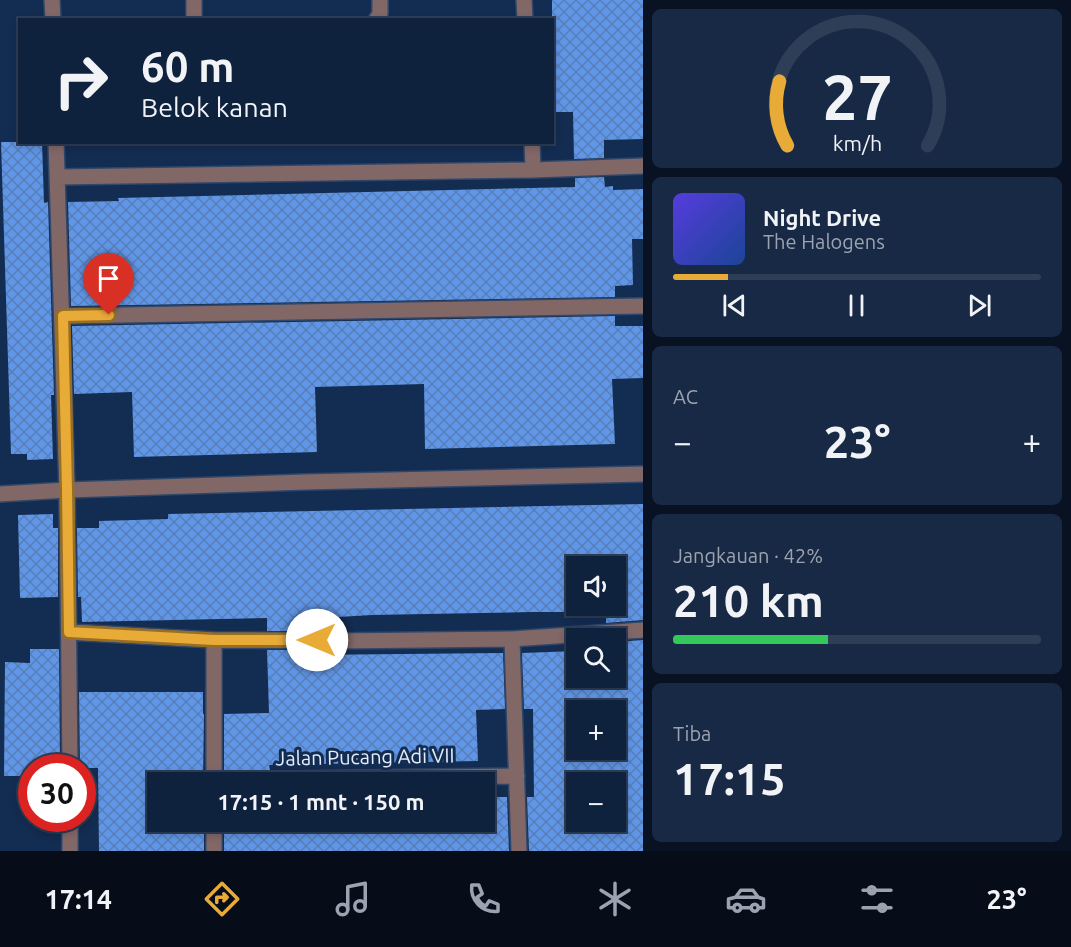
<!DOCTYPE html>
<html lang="id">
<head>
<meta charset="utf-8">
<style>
	body { margin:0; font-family:Ubuntu,sans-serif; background:#172944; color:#f1f3f6; height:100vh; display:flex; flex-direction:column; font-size:22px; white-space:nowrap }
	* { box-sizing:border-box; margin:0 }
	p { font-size:20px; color:#9ba3b0 }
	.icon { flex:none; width:33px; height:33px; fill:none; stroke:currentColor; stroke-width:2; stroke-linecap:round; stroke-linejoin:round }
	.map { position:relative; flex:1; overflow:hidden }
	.side { display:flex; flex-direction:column; gap:9px; padding:9px; background:#081222; width:428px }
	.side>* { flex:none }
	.banner { position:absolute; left:18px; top:18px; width:536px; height:126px; border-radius:0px; box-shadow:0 3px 9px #0003,0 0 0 2px #2e3e57; background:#0e213d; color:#f1f3f6; overflow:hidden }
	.controls { position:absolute; left:566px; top:556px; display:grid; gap:12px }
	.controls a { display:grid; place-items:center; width:60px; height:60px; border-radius:0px; background:#0e213d; box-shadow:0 3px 9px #0003,0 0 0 2px #2e3e57; font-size:30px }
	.speed { position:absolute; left:18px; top:754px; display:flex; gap:12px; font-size:30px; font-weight:700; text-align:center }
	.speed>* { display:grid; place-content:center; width:78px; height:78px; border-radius:50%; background:#0e213d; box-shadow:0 3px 9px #0003,0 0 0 2px #2e3e57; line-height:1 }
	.speed .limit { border:9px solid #d22; background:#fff; color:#111 }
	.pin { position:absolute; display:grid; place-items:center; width:51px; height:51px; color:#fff; margin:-62px -26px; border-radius:50% 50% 50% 0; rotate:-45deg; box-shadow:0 0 6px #0007 }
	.pin .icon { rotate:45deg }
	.me { position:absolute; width:66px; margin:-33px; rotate:270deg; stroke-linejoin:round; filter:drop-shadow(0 0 4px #0008) }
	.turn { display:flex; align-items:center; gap:21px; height:126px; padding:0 24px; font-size:27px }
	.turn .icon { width:78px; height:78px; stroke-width:2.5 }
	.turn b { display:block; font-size:42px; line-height:51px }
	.big { font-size:45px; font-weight:600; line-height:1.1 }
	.side .tile { flex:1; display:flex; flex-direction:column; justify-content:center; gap:9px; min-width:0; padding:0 21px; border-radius:9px; background:#172944 }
	.side .dial { align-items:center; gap:0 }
	.dial svg { height:156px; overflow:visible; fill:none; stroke:#2e3e57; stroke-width:7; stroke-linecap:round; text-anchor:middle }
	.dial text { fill:#f1f3f6; stroke:none }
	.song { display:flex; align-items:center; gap:18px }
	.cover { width:72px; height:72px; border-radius:9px; background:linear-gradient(135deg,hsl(250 70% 55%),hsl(220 70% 35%)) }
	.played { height:6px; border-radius:3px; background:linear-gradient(90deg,#e9ab38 15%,#2e3e57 15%) }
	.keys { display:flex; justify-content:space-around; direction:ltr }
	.heat { display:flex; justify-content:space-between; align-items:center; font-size:33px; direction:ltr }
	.charge { height:9px; border-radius:4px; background:linear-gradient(90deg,#34c759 42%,#2e3e57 0) }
	.trip { position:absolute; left:147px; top:772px; width:348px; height:60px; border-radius:0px; background:#0e213d; box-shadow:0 3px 9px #0003,0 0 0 2px #2e3e57; font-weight:600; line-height:60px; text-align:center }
	.menu { display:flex; height:96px; justify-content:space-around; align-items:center; background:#060d18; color:#9ba3b0 }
	.menu .icon { width:42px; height:42px }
	.menu .selected { color:#e9ab38 }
	.menu b { font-size:27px; color:#f1f3f6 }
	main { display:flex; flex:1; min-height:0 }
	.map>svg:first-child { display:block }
	.building { fill:url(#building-cross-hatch); fill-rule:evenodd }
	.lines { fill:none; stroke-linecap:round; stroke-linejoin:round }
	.street-casing { stroke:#304769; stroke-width:18 }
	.street { stroke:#826767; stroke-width:15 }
	.route-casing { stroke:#976f24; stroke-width:15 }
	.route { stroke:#e9ab38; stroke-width:10 }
	.labels { text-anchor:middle; stroke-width:6; stroke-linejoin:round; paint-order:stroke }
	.street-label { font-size:20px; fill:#e2ecfa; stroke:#132c51 }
</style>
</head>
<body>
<main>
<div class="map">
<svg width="644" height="851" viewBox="0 0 644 851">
	<defs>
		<pattern id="building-cross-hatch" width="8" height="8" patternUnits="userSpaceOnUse" patternTransform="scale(1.5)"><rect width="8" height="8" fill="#6096e7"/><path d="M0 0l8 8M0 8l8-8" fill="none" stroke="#587eb8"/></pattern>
	</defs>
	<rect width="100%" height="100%" fill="#132c51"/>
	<path class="building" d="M 552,0 L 644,0 L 644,139 L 604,140 L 604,158 L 574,159 L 573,112 L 552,112 Z
		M 1,142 L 42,142 L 44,203 L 48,202 L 54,395 L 51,395 L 53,459 L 27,460 L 27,454 L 11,454 Z
		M 604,177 L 605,187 L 613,186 L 613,190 L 644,189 L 644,239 L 632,239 L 633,285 L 615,286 L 615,297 L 71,306 L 68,202 L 119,201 L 118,198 L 575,187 L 575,178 Z
		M 615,316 L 615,326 L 644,326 L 644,378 L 612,379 L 615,444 L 425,449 L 424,384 L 315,387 L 317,452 L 134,457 L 132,392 L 74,394 L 72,326 Z
		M 644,504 L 644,620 L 606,623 L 606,612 L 531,612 L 372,615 L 304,619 L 305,631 L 267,631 L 267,618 L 82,622 L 81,597 L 78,597 L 77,528 L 99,528 L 99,521 L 168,519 L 168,514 ZM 576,567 L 615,567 L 615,606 L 576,606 Z
		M 53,514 L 53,528 L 58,528 L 58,597 L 20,598 L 18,515 Z
		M 644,640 L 644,851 L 529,851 L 527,797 L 534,797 L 533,709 L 524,709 L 522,653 L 576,651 L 576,678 L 615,678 L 615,642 ZM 576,711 L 615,711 L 615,750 L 576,750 ZM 576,783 L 615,783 L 615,822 L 576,822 Z
		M 30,649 L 59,649 L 60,768 L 32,768 L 32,776 L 4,776 L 5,662 L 30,663 Z
		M 267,650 L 305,650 L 305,655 L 503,653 L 505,709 L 476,710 L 478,761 L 269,765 L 270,770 L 224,770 L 224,714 L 269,713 Z
		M 79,692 L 203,692 L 203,714 L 204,714 L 203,783 L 158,783 L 158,822 L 204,822 L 204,851 L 99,851 L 98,768 L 80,768 Z
		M 484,797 L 507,797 L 509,851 L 224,851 L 224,822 L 484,822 Z"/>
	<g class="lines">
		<defs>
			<path id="street" d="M 52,0 L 53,20
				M 194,0 L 194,20
				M 524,0 L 525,20
				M 376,20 L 380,14 L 380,0
				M 56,142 L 67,490 L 70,768
				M 532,142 L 533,170
				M 57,177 L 533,170 L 644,166
				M 63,316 L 644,306
				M 0,494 L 67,490 L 305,482 L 644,474
				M 69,632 L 214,640 L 337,641 L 512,639 L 644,630
				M 512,639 L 519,851
				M 214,780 L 517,776
				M 214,783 L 214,640
				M 70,819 L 70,851
				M 214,822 L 214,851"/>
		</defs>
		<use href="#street" class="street-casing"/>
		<use href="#street" class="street"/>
	</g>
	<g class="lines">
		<defs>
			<path id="route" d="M 109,315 L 63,316 L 67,490 L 69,632 L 214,640 L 317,640"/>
		</defs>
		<use href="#route" class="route-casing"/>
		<use href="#route" class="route"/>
	</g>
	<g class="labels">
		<g class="street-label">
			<text transform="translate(365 757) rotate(-1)" y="7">Jalan Pucang Adi VII</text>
		</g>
	</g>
</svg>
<div class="controls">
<a><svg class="icon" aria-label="sound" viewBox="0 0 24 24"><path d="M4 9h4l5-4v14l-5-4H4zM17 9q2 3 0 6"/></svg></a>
<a><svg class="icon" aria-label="search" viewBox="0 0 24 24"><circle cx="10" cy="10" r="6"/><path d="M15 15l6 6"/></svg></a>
<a>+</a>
<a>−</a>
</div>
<div class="speed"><div class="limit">30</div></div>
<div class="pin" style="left:109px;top:315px;background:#d93025"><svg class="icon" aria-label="arrive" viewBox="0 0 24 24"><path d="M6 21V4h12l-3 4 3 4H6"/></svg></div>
<svg class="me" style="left:317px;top:640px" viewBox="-20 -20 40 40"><circle r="19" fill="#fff"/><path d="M0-13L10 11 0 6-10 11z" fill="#e9ab38"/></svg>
<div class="trip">17:15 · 1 mnt · 150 m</div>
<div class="banner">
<div class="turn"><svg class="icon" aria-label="right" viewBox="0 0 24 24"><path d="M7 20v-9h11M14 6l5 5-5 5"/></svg><div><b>60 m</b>Belok kanan</div></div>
</div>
</div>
<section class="side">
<div class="tile dial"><svg viewBox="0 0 100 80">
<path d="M14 69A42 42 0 1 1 86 69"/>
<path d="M14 69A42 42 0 0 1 10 36" stroke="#e9ab38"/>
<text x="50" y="56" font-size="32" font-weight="700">27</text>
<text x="50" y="72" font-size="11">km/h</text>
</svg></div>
<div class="tile">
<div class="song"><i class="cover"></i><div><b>Night Drive</b><p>The Halogens</p></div></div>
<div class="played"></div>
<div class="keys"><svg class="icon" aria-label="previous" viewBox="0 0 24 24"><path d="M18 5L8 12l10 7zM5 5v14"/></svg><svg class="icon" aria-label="pause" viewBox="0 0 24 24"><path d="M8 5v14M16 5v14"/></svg><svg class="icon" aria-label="next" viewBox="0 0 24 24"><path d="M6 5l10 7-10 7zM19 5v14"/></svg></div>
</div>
<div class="tile"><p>AC</p>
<div class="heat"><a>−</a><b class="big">23°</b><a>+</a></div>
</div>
<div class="tile"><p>Jangkauan · 42%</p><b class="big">210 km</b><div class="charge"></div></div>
<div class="tile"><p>Tiba</p><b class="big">17:15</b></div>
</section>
</main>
<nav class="menu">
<b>17:14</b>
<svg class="icon selected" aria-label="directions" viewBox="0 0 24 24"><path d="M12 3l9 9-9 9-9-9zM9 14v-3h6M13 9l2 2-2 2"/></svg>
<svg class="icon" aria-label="music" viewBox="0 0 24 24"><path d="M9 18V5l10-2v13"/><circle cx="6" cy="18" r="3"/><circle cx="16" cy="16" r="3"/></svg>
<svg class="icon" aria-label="phone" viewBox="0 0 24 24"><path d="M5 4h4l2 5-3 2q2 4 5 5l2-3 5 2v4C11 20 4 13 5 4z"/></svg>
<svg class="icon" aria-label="climate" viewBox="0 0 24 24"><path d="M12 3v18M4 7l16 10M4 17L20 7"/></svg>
<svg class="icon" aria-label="car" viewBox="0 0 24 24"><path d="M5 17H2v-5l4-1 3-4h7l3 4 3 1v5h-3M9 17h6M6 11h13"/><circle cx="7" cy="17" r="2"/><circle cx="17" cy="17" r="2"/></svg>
<svg class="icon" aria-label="filters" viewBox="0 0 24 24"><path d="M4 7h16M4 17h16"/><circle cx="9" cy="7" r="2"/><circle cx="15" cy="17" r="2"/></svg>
<b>23°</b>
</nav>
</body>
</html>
